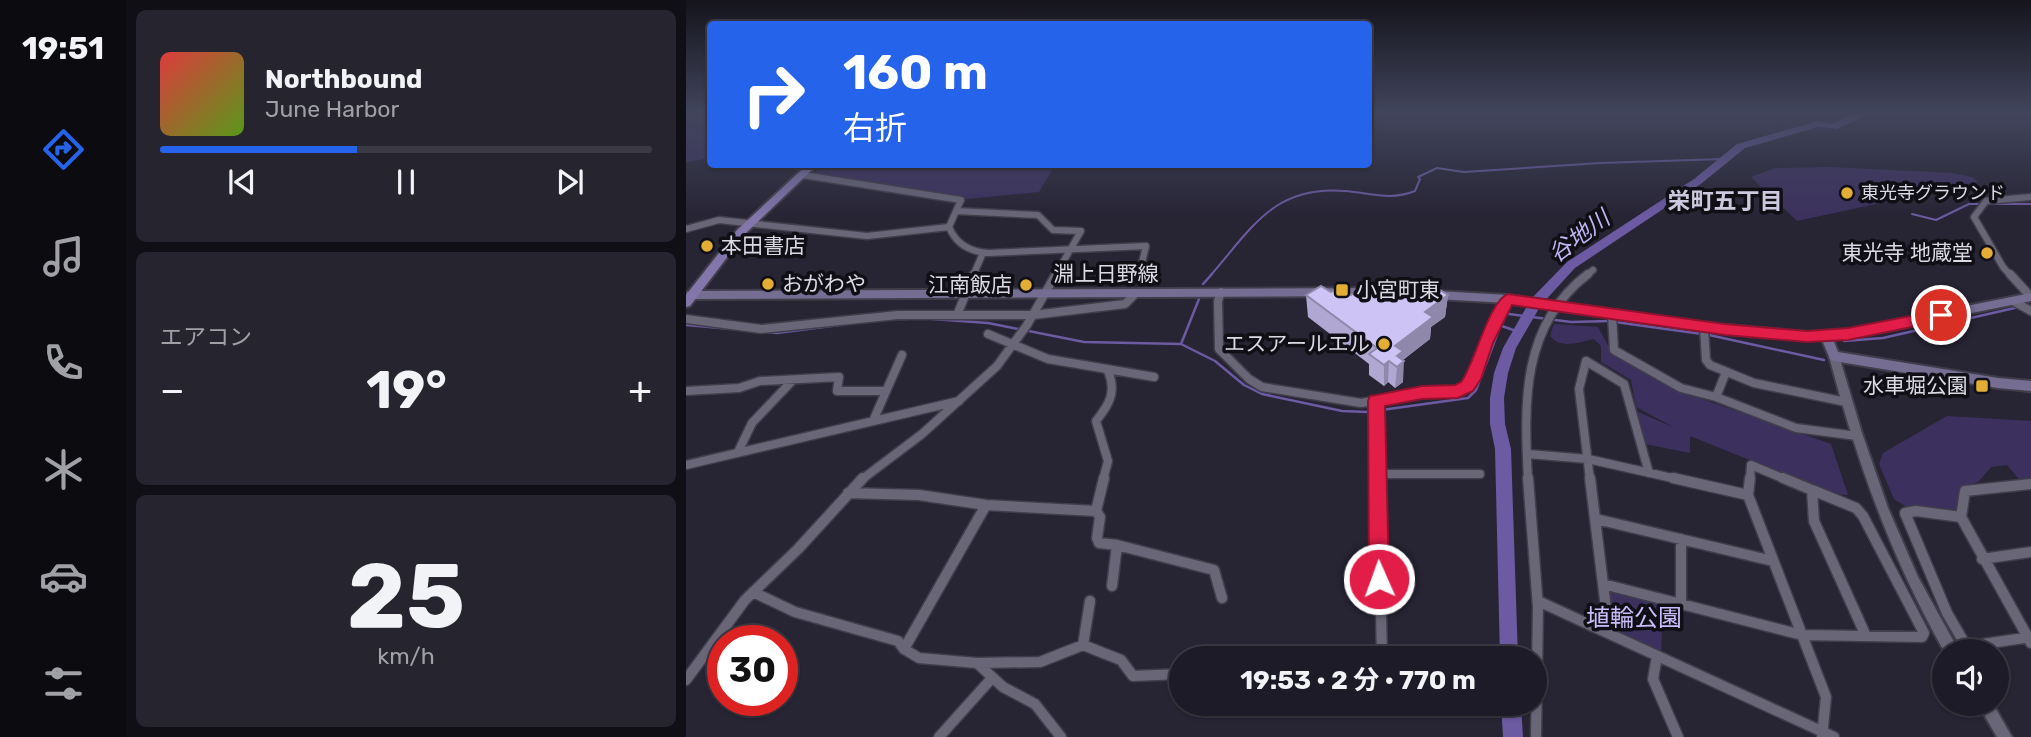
<!DOCTYPE html>
<html lang="ja">
<head>
<meta charset="utf-8">
<style>
	body { margin:0; font-family:Rubik,"Noto Sans JP",sans-serif; background:#25242f; color:#f1f3f6; height:100vh; display:flex; flex-direction:column; font-size:26px; white-space:nowrap }
	* { box-sizing:border-box; margin:0 }
	p { font-size:23px; color:#a0a1a7 }
	.icon { flex:none; width:38px; height:38px; fill:none; stroke:currentColor; stroke-width:2; stroke-linecap:round; stroke-linejoin:round }
	.map { position:relative; flex:1; overflow:hidden }
	.sheet { display:flex; flex-direction:column; gap:10px; padding:10px; background:#100f15; width:560px }
	.sheet>* { flex:none }
	.top-card { position:absolute; left:21px; top:21px; width:665px; height:147px; border-radius:7px; box-shadow:0 2px 5px #0004,0 0 0 2px #3b3944; background:#2563eb; color:#fff; overflow:hidden }
	.controls { position:absolute; left:1246px; top:639px; display:grid; gap:14px }
	.controls a { display:grid; place-items:center; width:77px; height:77px; border-radius:50%; background:#1d1b27; box-shadow:0 2px 5px #0004,0 0 0 2px #3b3944; font-size:35px }
	.speed { position:absolute; left:21px; top:625px; display:flex; gap:14px; font-size:35px; font-weight:700; text-align:center }
	.speed>* { display:grid; place-content:center; width:91px; height:91px; border-radius:50%; background:#1d1b27; box-shadow:0 2px 5px #0004,0 0 0 2px #3b3944; line-height:1 }
	.speed .limit { border:10px solid #d22; background:#fff; color:#111 }
	.pin { position:absolute; display:grid; place-items:center; width:60px; height:60px; color:#fff; margin:-30px; border:4px solid #fff; border-radius:50%; box-shadow:0 2px 7px #0007 }
	.me { position:absolute; width:77px; margin:-38px; rotate:358deg; stroke-linejoin:round; filter:drop-shadow(0 0 5px #0008) }
	.turn { display:flex; align-items:center; gap:24px; height:147px; padding:0 21px; font-size:32px }
	.turn .icon { width:91px; height:91px; stroke-width:2.5 }
	.turn b { display:block; font-size:49px; line-height:60px }
	.big { font-size:52px; font-weight:700; line-height:1.1 }
	.sheet .card { flex:1; display:flex; flex-direction:column; justify-content:center; gap:10px; min-width:0; padding:0 24px; border-radius:10px; background:#25242f }
	.sheet .dial { align-items:center; gap:0 }
	.dial b { font-size:91px; line-height:1 }
	.song { display:flex; align-items:center; gap:21px }
	.cover { width:84px; height:84px; border-radius:10px; background:linear-gradient(135deg,hsl(0 70% 55%),hsl(90 70% 35%)) }
	.played { height:7px; border-radius:4px; background:linear-gradient(90deg,#2563eb 40%,#3b3944 40%) }
	.keys { display:flex; justify-content:space-around; direction:ltr }
	.heat { display:flex; justify-content:space-between; align-items:center; font-size:38px; direction:ltr }
	.trip { position:absolute; left:483px; top:646px; width:378px; height:70px; border-radius:35px; background:#1d1b27; box-shadow:0 2px 5px #0004,0 0 0 2px #3b3944; font-weight:700; line-height:70px; text-align:center }
	main { display:flex; flex:1; min-height:0 }
	.tab-bar { display:flex; flex-direction:column; width:126px; justify-content:space-around; align-items:center; background:#0c0b10; color:#a0a1a7 }
	.tab-bar .icon { width:49px; height:49px }
	.tab-bar .active { color:#2563eb }
	.tab-bar b { font-size:32px; color:#f1f3f6 }
	.map>svg:first-child { display:block }
	.green { fill:#3c315e }
	.lines { fill:none; stroke-linecap:round; stroke-linejoin:round }
	.stream-far1 { stroke:#6c5aa2; stroke-width:2 }
	.stream { stroke:#6c5aa2; stroke-width:2.5 }
	.river { fill:#6c5aa2; fill-rule:evenodd }
	.minor-far2-casing { stroke:#413e4b; stroke-width:9 }
	.minor-far1-casing { stroke:#413e4b; stroke-width:11 }
	.minor-casing { stroke:#413e4b; stroke-width:13 }
	.tertiary-casing { stroke:#413e4b; stroke-width:4 }
	.secondary-casing { stroke:#413e4b; stroke-width:4 }
	.primary-casing { stroke:#413e4b; stroke-width:4 }
	.minor-far2 { stroke:#696678; stroke-width:6 }
	.minor-far1 { stroke:#696678; stroke-width:8 }
	.minor { stroke:#696678; stroke-width:10 }
	.tertiary { fill:#696678; fill-rule:evenodd }
	.secondary { fill:#756e92; fill-rule:evenodd }
	.primary { fill:#8276ab; fill-rule:evenodd }
	.wall { fill:#b0a8d2 }
	.shaded-wall { fill:#9088ab }
	.building { fill:#cdc3f4; stroke:#9088ab; stroke-width:2 }
	.route { fill:#e11d48; stroke:#92132f; stroke-width:2 }
	.poi-dot { fill:#e3ae35; stroke:#100f15; stroke-width:2.5 }
	.labels { text-anchor:middle; stroke-width:7; stroke-linejoin:round; paint-order:stroke }
	.far-poi-label { font-size:18px; fill:#dbd9e4; stroke:#100f15; text-anchor:start }
	.poi-label { font-size:21px; fill:#dbd9e4; stroke:#100f15; text-anchor:end }
	.street-label { font-size:21px; fill:#dbd9e4; stroke:#100f15 }
	.neighbourhood-label { font-size:23px; font-weight:bold; fill:#ccc8dd; stroke:#100f15 }
	.water-label { font-size:23px; font-style:italic; fill:#c0b4f1; stroke:#100f15 }
	.near-park-label { font-size:24px; fill:#c9bdfa; stroke:#100f15 }
</style>
</head>
<body>
<main>
<nav class="tab-bar">
<b>19:51</b>
<svg class="icon active" aria-label="directions" viewBox="0 0 24 24"><path d="M12 3l9 9-9 9-9-9zM9 14v-3h6M13 9l2 2-2 2"/></svg>
<svg class="icon" aria-label="music" viewBox="0 0 24 24"><path d="M9 18V5l10-2v13"/><circle cx="6" cy="18" r="3"/><circle cx="16" cy="16" r="3"/></svg>
<svg class="icon" aria-label="phone" viewBox="0 0 24 24"><path d="M5 4h4l2 5-3 2q2 4 5 5l2-3 5 2v4C11 20 4 13 5 4z"/></svg>
<svg class="icon" aria-label="climate" viewBox="0 0 24 24"><path d="M12 3v18M4 7l16 10M4 17L20 7"/></svg>
<svg class="icon" aria-label="car" viewBox="0 0 24 24"><path d="M5 17H2v-5l4-1 3-4h7l3 4 3 1v5h-3M9 17h6M6 11h13"/><circle cx="7" cy="17" r="2"/><circle cx="17" cy="17" r="2"/></svg>
<svg class="icon" aria-label="filters" viewBox="0 0 24 24"><path d="M4 7h16M4 17h16"/><circle cx="9" cy="7" r="2"/><circle cx="15" cy="17" r="2"/></svg>
</nav>
<section class="sheet">
<div class="card">
<div class="song"><i class="cover"></i><div><b>Northbound</b><p>June Harbor</p></div></div>
<div class="played"></div>
<div class="keys"><svg class="icon" aria-label="previous" viewBox="0 0 24 24"><path d="M18 5L8 12l10 7zM5 5v14"/></svg><svg class="icon" aria-label="pause" viewBox="0 0 24 24"><path d="M8 5v14M16 5v14"/></svg><svg class="icon" aria-label="next" viewBox="0 0 24 24"><path d="M6 5l10 7-10 7zM19 5v14"/></svg></div>
</div>
<div class="card"><p>エアコン</p>
<div class="heat"><a>−</a><b class="big">19°</b><a>+</a></div>
</div>
<div class="card dial"><b>25</b><p>km/h</p></div>
</section>
<div class="map">
<svg width="1345" height="737" viewBox="0 0 1345 737">
	<rect width="100%" height="100%" fill="#272434"/>
	<path class="green" d="M 24,113 L 24,158 L 0,162 L 0,113 Z
		M 137,164 L 369,165 L 353,192 L 281,199 L 128,173 Z
		M 1144,167 L 1267,173 L 1286,177 L 1292,182 L 1111,221 L 1065,177 L 1089,168 Z
		M 868,324 L 912,327 L 924,349 L 999,393 L 1145,444 L 1162,495 L 1148,494 L 1004,436 L 1004,453 L 959,444 L 950,411 L 989,428 L 950,407 L 945,380 L 915,362 L 915,346 L 908,339 C 893,342 876,350 864,336 Z
		M 1261,416 L 1345,421 L 1345,482 L 1336,483 L 1321,465 L 1305,467 L 1293,481 L 1277,489 L 1273,513 L 1219,506 L 1208,499 L 1193,464 L 1197,453 Z
		M 917,584 L 977,600 L 975,658 L 923,633 Z"/>
	<g class="lines">
		<path class="stream-far1" d="M 1226,214 L 1250,220 L 1283,204 L 1345,204
			M 524,276 C 566,228 588,185 659,191 C 685,193 704,201 729,191 L 734,179 L 732,177 L 751,168 L 778,172 L 914,163 L 1037,159"/>
		<path class="stream" d="M 517,284 L 526,274
			M 823,314 L 885,322 L 924,321
			M 207,319 L 221,319
			M 246,319 L 302,323 L 398,342 L 495,344
			M 929,322 L 1016,334
			M 0,325 L 91,333 L 169,323
			M 813,325 L 833,332
			M 1023,335 L 1138,360
			M 1158,341 L 1197,338 L 1333,307
			M 495,344 L 529,361 L 558,385 L 576,394 L 656,411 L 681,412 L 782,398 L 790,390 L 817,319
			M 495,344 L 513,299
			M 1185,367 L 1345,392"/>
		<path class="river" d="M 1170,113 L 1185,113 L 1151,129 L 1132,127 L 1059,148 L 1016,183 L 889,268 L 855,305 L 830,348 L 822,373 L 818,398 L 819,424 L 825,449 L 832,658 L 814,658 L 809,449 L 804,424 L 804,398 L 808,373 L 817,348 L 845,299 L 881,262 L 1008,179 L 1051,144 L 1132,121 L 1146,124 Z
			M 815,704 L 835,704 L 837,737 L 817,737 Z"/>
		<defs>
			<path id="minor-far2" d="M 117,175 L 275,200 L 270,211 L 352,215 L 367,230 L 395,231 L 369,276
				M 270,211 L 263,227 C 270,244 284,252 303,253 L 460,246 L 455,267
				M 0,229 L 33,220 L 181,236 L 263,227
				M 287,276 L 296,255
				M 900,276 L 907,270
				M 1325,276 L 1317,267 L 1288,217 L 1300,201 L 1345,197"/>
			<path id="minor-far1" d="M 1324,274 L 1345,297
				M 535,292 L 532,301 L 533,349 L 563,379 L 576,387 L 675,403 L 736,393 L 772,392 L 787,379 L 799,343 L 822,299
				M 1327,301 L 1345,311
				M 926,314 L 928,350 L 995,388 L 1030,397 L 1110,428 L 1171,436
				M 271,315 L 347,315 L 439,304 L 450,293
				M 0,319 L 75,329 L 212,315 L 271,315 L 288,274
				M 1018,327 L 1020,360 L 1024,365 L 1068,383 L 1160,402
				M 302,334 L 362,359 L 468,377
				M 0,391 L 53,388 L 74,381 L 153,377 L 151,391 L 198,391
				M 1030,397 L 1040,372
				M 690,401 L 692,480
				M 187,421 L 216,355
				M 53,450 L 66,423 L 107,380
				M 842,454 L 902,459 L 995,480
				M 0,465 L 273,401
				M 690,474 L 794,474
				M 175,480 L 236,434 L 311,366 L 341,325 L 370,274
				M 417,480 L 422,461 L 410,421 C 423,405 431,392 422,371
				M 842,480 C 838,403 835,325 902,274
				M 904,480 L 893,389 L 900,361 L 938,384 L 963,473
				M 1064,480 L 1065,465 L 1101,480"/>
			<path id="minor" d="M 418,478 L 410,511 L 414,517 L 411,538 L 413,543 L 431,545 L 528,570 L 536,598
				M 692,478 L 696,658
				M 842,478 L 852,607 L 850,737
				M 904,478 L 923,633
				M 987,478 L 1062,495
				M 1064,478 L 1062,495 L 1140,697 L 1136,737
				M 1097,478 L 1126,490 L 1128,521 L 1180,636
				M 1345,484 L 1279,491 L 1275,517 L 1230,511 L 1219,513 L 1261,613 L 1279,644 L 1284,646 L 1345,637
				M 162,493 L 233,495 L 300,505 L 410,511
				M 1275,517 L 1345,643
				M 910,519 L 1087,561
				M 995,539 L 995,605
				M 1296,559 L 1345,552
				M 917,584 L 1116,635 L 1236,637 L 1238,633 L 1177,516 L 1170,508 L 1126,490
				M 426,586 L 431,545
				M 67,592 L 109,612 L 212,641 L 218,649 L 233,658 L 291,663 L 317,687 L 349,704 L 375,737
				M 852,601 L 1148,737
				M 397,645 L 404,601
				M 218,649 L 300,505
				M 971,656 L 967,679 L 992,737
				M 291,663 L 354,662 L 397,645 L 435,660 L 447,676 L 495,674
				M 0,680 L 59,600 L 112,549 L 177,478
				M 253,737 L 306,678"/>
			<path id="tertiary" d="M 1148,352 L 1153,356 L 1176,433 L 1202,508 L 1232,577 L 1273,651 L 1258,651 C 1205,558 1170,459 1143,356 Z
				M 1292,704 L 1307,704 L 1326,737 L 1311,737 Z"/>
			<path id="secondary" d="M 697,288 L 822,295 L 1018,323 L 1121,332 L 1162,330 L 1345,293 L 1345,301 L 1162,338 L 1147,339 L 1152,352 L 1312,378 L 1345,381 L 1345,391 L 1312,388 L 1148,361 L 1144,359 L 1136,340 L 1121,340 L 1018,331 L 822,303 L 697,296 L 5,299 L 0,296 L 1,292 L 5,291 Z"/>
			<path id="primary" d="M 122,164 L 132,164 L 59,234 L 4,306 L 0,307 L 0,295 L 51,230 Z"/>
		</defs>
		<use href="#minor-far2" class="minor-far2-casing"/>
		<use href="#minor-far1" class="minor-far1-casing"/>
		<use href="#minor" class="minor-casing"/>
		<use href="#tertiary" class="tertiary-casing"/>
		<use href="#secondary" class="secondary-casing"/>
		<use href="#primary" class="primary-casing"/>
		<use href="#minor-far2" class="minor-far2"/>
		<use href="#minor-far1" class="minor-far1"/>
		<use href="#minor" class="minor"/>
		<use href="#tertiary" class="tertiary"/>
		<use href="#secondary" class="secondary"/>
		<use href="#primary" class="primary"/>
	</g>
	<path class="wall" d="M 735,289 L 762,295 L 759,317 L 745,327 L 744,339 L 717,360 L 717,382 L 709,388 L 702,382 L 698,386 L 683,375 L 683,364 L 622,317 L 620,295 L 645,292 L 710,299 Z"/>
	<path class="shaded-wall" d="M 762,295 L 759,317 L 745,327 L 744,339 L 716,360 L 718,361 L 717,382 L 709,388 L 711,367 L 709,346 L 739,312 Z
		M 703,361 L 702,382 L 698,386 L 698,365 Z"/>
	<path class="building" d="M 685,282 L 710,299 L 730,285 L 735,289 L 743,283 L 762,295 L 739,312 L 747,317 L 709,346 L 717,351 L 711,356 L 718,361 L 711,367 L 703,361 L 698,365 L 683,354 L 691,348 L 620,295 L 635,286 L 645,292 L 654,286 L 665,295 Z"/>
	<linearGradient id="sky" x2="0" y2="1"><stop stop-color="#15141d"/><stop offset="0.52" stop-color="#41455c"/><stop offset="1" stop-color="#41455c" stop-opacity="0"/></linearGradient>
	<rect width="1345" height="217" fill="url(#sky)"/>
	<path class="route" d="M 822,294 L 1039,324 L 1121,331 L 1162,328 L 1255,310 L 1262,315 L 1255,321 L 1162,340 L 1121,342 L 1039,335 L 826,305 L 807,343 L 795,379 L 787,391 L 772,398 L 736,399 L 699,406 L 703,579 L 700,586 L 693,588 L 686,586 L 683,579 L 682,401 L 684,396 L 690,395 L 736,386 L 769,385 L 775,382 C 788,366 803,300 822,294 Z"/>
	<g class="poi-dot">
		<circle cx="1161" cy="193" r="7"/>
		<circle cx="21" cy="246" r="7"/>
		<circle cx="1301" cy="253" r="7"/>
		<circle cx="82" cy="284" r="7"/>
		<circle cx="340" cy="285" r="7"/>
		<rect x="649" y="283" width="14" height="14" rx="3.5"/>
		<circle cx="698" cy="344" r="7"/>
		<rect x="1289" y="379" width="14" height="14" rx="3.5"/>
	</g>
	<g class="labels">
		<g class="far-poi-label">
			<text x="1175" y="199">東光寺グラウンド</text>
		</g>
		<g class="poi-label">
			<text x="35" y="253" text-anchor="start">本田書店</text>
			<text x="1287" y="260">東光寺 地蔵堂</text>
			<text x="96" y="291" text-anchor="start">おがわや</text>
			<text x="326" y="292">江南飯店</text>
			<text x="670" y="297" text-anchor="start">小宮町東</text>
			<text x="684" y="351">エスアールエル</text>
			<text x="1282" y="393">水車堀公園</text>
		</g>
		<g class="street-label">
			<text x="420" y="281">淵上日野線</text>
		</g>
		<g class="neighbourhood-label">
			<text x="1039" y="209">栄町五丁目</text>
		</g>
		<g class="water-label">
			<text transform="translate(893 236) rotate(-37)" y="8">谷地川</text>
		</g>
		<g class="near-park-label">
			<text x="948" y="626">埴輪公園</text>
		</g>
	</g>
</svg>
<div class="controls">
<a><svg class="icon" aria-label="sound" viewBox="0 0 24 24"><path d="M4 9h4l5-4v14l-5-4H4zM17 9q2 3 0 6"/></svg></a>
</div>
<div class="speed"><div class="limit">30</div></div>
<div class="pin" style="left:1255px;top:315px;background:#d93025"><svg class="icon" aria-label="arrive" viewBox="0 0 24 24"><path d="M6 21V4h12l-3 4 3 4H6"/></svg></div>
<svg class="me" style="left:693px;top:579px" viewBox="-20 -20 40 40"><circle r="17" fill="#e11d48" stroke="#fff" stroke-width="3"/><path d="M0-11L8 9 0 5-8 9z" fill="#fff"/></svg>
<div class="trip">19:53 · 2 分 · 770 m</div>
<div class="top-card">
<div class="turn"><svg class="icon" aria-label="right" viewBox="0 0 24 24"><path d="M7 20v-9h11M14 6l5 5-5 5"/></svg><div><b>160 m</b>右折</div></div>
</div>
</div>
</main>
</body>
</html>
